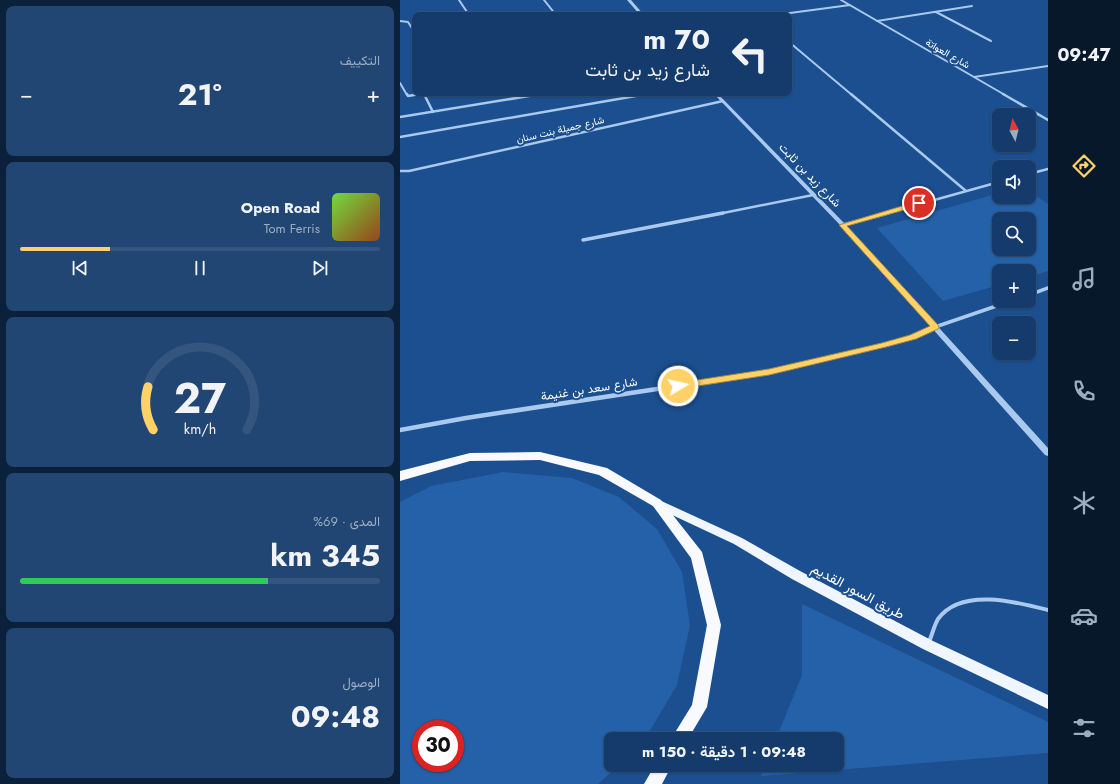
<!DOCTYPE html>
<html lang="ar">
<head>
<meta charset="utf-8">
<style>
	body { margin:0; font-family:Jost,Vazirmatn,sans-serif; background:#214673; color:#f1f3f6; direction:rtl; height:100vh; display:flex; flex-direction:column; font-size:15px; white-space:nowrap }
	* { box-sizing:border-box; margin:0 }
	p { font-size:13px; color:#9dadc1 }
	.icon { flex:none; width:22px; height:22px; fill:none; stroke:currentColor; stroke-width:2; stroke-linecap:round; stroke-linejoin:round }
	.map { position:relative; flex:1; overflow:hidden; direction:ltr }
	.panel { display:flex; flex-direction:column; gap:6px; padding:6px; background:#0b203b; width:400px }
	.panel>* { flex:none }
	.top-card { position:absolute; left:12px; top:12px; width:380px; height:84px; border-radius:8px; box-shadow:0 1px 3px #0004,0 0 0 1px #33557e; direction:rtl; background:#143b6b; color:#f1f3f6; overflow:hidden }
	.needle { width:26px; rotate:353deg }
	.buttons { position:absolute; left:592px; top:108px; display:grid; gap:8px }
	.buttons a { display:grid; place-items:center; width:44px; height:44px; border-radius:8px; background:#143b6b; box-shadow:0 1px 3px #0004,0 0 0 1px #33557e; font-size:20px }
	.speed { position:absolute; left:12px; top:720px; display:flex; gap:8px; font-size:20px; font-weight:700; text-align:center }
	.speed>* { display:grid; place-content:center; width:52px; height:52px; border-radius:50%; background:#143b6b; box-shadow:0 1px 3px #0004,0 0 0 1px #33557e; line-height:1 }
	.speed .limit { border:6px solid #d22; background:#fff; color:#111 }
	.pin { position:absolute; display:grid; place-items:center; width:34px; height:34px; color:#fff; margin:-17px; border:2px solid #fff; border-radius:50%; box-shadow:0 1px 4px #0007 }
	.me { position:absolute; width:44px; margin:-22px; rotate:81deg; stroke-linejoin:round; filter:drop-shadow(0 0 3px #0008) }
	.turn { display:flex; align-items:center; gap:14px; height:84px; padding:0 16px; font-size:18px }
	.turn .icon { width:52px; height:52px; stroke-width:2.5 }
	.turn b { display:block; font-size:28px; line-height:34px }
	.big { font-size:30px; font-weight:700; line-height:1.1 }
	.panel .tile { flex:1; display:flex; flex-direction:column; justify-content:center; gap:6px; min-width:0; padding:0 14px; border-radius:8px; background:#214673 }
	.panel .dial { align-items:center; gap:0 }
	.dial svg { height:104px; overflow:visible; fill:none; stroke:#33557e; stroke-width:7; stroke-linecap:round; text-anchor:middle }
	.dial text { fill:#f1f3f6; stroke:none }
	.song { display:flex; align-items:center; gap:12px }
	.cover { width:48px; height:48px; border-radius:6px; background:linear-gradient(135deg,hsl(100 70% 55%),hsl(20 70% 35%)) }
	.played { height:4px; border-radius:2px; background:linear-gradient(90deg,#ffd166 25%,#33557e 25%) }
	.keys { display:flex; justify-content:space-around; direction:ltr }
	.heat { display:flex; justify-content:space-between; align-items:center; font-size:22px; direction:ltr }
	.charge { height:6px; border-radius:3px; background:linear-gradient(90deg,#34c759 69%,#33557e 0) }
	.trip { position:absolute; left:204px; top:732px; width:240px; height:40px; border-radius:8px; background:#143b6b; box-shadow:0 1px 3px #0004,0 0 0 1px #33557e; font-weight:700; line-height:40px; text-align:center; direction:rtl }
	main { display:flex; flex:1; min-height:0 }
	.menu { display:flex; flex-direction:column; width:72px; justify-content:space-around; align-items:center; background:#08182b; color:#9dadc1 }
	.menu .icon { width:28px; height:28px }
	.menu .current { color:#ffd166 }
	.menu b { font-size:18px; color:#f1f3f6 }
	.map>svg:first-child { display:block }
	.green { fill:#2461a8; fill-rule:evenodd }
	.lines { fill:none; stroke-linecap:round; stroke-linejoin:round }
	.service { stroke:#a9c9ee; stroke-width:4 }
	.minor-far3 { stroke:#a9c9ee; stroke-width:2 }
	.minor-far2 { stroke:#a9c9ee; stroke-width:2.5 }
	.minor-far1 { stroke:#a9c9ee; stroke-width:3.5 }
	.minor { stroke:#a9c9ee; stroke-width:4.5 }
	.tertiary { fill:#a9c9ee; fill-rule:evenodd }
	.primary { fill:#f0f6ff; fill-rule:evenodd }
	.trunk { fill:#f8faff; fill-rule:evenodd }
	.route { fill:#ffd166; stroke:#a68842 }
	.labels { text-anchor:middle; stroke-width:4; stroke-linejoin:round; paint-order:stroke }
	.far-street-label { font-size:10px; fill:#fff; stroke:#1b4f8f }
	.street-label { font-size:12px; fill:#fff; stroke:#1b4f8f }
	.near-street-label { font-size:14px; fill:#fff; stroke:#1b4f8f }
</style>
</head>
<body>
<main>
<nav class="menu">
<b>09:47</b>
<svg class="icon current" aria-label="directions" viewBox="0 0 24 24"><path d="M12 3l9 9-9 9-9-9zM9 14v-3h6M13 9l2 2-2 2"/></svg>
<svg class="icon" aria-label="music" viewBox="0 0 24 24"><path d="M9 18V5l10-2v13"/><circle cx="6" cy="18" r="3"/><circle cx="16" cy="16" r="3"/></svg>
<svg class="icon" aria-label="phone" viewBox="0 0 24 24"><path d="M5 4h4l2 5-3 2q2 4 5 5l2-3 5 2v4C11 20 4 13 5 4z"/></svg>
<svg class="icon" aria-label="climate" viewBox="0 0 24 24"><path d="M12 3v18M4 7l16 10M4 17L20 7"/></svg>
<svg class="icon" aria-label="car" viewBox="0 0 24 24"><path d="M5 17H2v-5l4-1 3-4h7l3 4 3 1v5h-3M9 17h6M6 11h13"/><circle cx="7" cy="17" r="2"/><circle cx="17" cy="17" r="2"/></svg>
<svg class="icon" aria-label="filters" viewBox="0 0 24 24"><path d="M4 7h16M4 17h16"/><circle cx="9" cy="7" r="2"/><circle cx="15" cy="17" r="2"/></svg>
</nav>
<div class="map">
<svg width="648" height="784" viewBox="0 0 648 784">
	<rect width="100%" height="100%" fill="#1b4f8f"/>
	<path class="green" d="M 629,191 L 648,204 L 648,271 L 629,277 L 629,271 L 599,271 L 599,285 L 543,301 L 477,228 L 599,193 L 599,197 L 629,197 ZM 599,219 L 629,219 L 629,249 L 599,249 Z
		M 103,472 L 172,478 L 219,497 L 257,529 L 282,572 L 290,625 L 277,685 L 245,739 L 211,739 L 211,765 L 219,765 L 198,784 L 0,784 L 0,502 L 31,486 ZM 21,729 L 55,729 L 55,763 L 21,763 Z
		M 402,604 L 648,722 L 648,753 L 361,776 L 365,765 L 437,765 L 437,739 L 376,739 L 402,675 Z"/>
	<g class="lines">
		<path class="service" d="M 529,642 C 532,635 534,626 538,619 C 561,587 617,602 648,610"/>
		<path class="minor-far3" d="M 59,0 L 69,15
			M 144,0 L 156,15
			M 441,0 L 605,95
			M 536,12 L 591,41
			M 375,15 L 450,5
			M 0,21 L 8,22 L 15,33
			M 477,21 L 572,6
			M 389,42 L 452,95
			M 574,77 L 648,66
			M 0,83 L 7,95
			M 24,93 L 25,95
			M 14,95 L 26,93
			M 135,95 L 147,93
			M 241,95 L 252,93"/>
		<path class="minor-far2" d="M 7,94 L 8,96 L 20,94
			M 24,94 L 33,112
			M 451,94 L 566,191
			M 603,94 L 648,120
			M 0,117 L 141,94
			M 0,137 L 247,94
			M 0,171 L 9,171 L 323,101
			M 629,174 L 648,169
			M 318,214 L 413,195
			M 484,214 L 599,182"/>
		<path class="minor-far1" d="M 443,225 L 488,213
			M 183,240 L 323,213
			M 629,295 L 648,288
			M 409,363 L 513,337 L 535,327 L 611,301"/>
		<path class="minor" d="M 0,430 L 66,418 L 369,372 L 413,362"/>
		<path class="tertiary" d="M 227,0 L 231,0 L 244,15 L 240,15 Z
			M 313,93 L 317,93 L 445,224 L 648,448 L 648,456 L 645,455 L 441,226 Z"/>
		<path class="primary" d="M 257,499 L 342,538 L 400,571 L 533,641 L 648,695 L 648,709 L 523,649 L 392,579 L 334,544 L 253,506 L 251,503 L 253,500 Z"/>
		<path class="trunk" d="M 140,452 L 207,468 L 261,500 L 302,552 L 321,625 L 307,707 L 288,739 L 271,739 L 292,705 L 307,625 L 291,558 L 253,506 L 199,475 L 140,460 L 70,461 L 0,481 L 0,471 L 70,453 Z
			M 255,765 L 272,765 L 262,784 L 244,784 Z"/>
	</g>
	<path class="route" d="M 519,201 L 522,202 L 522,205 L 447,226 L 538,325 L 539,327 L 538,329 L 516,339 L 486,347 L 369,375 L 278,389 L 275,388 L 273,386 L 278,383 L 369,369 L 482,343 L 510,335 L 530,326 L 439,225 Z"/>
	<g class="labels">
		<g class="far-street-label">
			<text transform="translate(548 53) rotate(30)" y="4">شارع العواتة</text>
			<text transform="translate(160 129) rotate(-13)" y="4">شارع جميلة بنت سنان</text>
		</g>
		<g class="street-label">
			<text transform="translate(410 175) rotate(46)" y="4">شارع زيد بن ثابت</text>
			<text transform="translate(189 389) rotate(-9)" y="4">شارع سعد بن غنيمة</text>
		</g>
		<g class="near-street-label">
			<text transform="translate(458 591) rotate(28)" y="5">طريق السور القديم</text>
		</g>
	</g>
</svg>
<div class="buttons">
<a><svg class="needle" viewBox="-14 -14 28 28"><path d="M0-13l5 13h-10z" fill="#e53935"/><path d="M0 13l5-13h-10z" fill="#9dadc1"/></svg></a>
<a><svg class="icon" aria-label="sound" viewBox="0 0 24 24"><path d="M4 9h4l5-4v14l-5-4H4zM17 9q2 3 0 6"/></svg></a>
<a><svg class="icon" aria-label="search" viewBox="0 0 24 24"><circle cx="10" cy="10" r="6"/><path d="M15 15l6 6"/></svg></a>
<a>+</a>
<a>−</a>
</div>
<div class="speed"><div class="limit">30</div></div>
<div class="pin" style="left:519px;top:203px;background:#d93025"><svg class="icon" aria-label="arrive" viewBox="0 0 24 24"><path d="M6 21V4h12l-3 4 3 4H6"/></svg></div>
<svg class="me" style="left:278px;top:386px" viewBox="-20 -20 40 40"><circle r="17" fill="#ffd166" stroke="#fff" stroke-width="3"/><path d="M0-11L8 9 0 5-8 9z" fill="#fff"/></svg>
<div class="trip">09:48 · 1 دقيقة · 150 m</div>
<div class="top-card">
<div class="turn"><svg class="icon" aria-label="left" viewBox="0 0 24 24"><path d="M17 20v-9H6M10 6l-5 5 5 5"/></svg><div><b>70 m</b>شارع زيد بن ثابت</div></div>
</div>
</div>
<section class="panel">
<div class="tile"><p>التكييف</p>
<div class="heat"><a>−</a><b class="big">21°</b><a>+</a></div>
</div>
<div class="tile">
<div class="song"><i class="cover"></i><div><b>Open Road</b><p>Tom Ferris</p></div></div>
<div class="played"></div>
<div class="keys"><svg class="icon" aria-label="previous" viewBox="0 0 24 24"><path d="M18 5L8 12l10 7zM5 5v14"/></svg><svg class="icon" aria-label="pause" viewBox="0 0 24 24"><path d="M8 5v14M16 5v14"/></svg><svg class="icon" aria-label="next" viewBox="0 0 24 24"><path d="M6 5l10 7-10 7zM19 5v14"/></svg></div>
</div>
<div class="tile dial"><svg viewBox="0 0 100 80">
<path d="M14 69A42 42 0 1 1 86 69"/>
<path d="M14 69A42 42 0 0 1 10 36" stroke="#ffd166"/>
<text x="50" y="56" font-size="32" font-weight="700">27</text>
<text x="50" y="72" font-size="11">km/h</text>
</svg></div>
<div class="tile"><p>المدى · 69%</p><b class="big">345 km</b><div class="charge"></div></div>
<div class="tile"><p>الوصول</p><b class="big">09:48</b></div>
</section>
</main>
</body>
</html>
